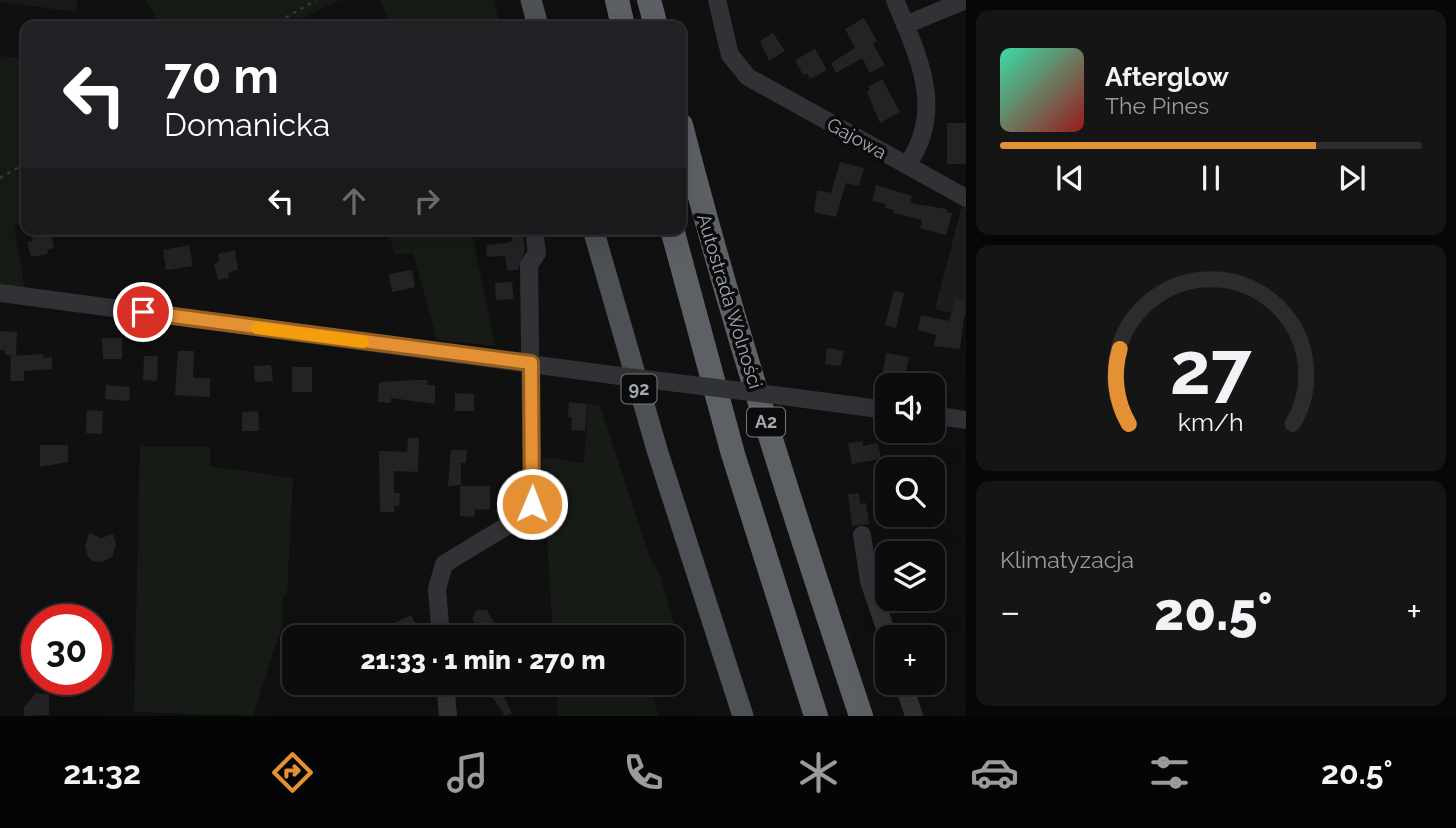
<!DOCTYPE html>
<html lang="pl">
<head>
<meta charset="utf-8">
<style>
	body { margin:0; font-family:Raleway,sans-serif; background:#151516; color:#f1f3f6; height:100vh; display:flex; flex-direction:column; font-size:26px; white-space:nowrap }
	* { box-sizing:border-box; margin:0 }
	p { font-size:23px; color:#9a9b9d }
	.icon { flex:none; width:38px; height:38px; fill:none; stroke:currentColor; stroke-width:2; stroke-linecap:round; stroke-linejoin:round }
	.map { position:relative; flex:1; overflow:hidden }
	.panel { display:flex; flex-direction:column; gap:10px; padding:10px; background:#070707; width:490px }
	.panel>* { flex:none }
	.top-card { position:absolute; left:21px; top:21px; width:665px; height:214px; border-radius:14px; box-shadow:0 7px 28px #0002,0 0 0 2px #2c2c2e; background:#202124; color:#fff; overflow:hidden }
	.controls { position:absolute; left:875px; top:373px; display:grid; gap:14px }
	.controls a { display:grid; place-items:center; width:70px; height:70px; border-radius:14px; background:#0c0c0d; box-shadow:0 7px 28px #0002,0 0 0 2px #2c2c2e; font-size:35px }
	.speed { position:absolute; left:21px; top:604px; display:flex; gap:14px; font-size:35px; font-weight:700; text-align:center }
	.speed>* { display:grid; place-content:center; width:91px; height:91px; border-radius:50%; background:#0c0c0d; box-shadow:0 7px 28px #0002,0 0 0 2px #2c2c2e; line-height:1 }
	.speed .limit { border:10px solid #d22; background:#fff; color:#111 }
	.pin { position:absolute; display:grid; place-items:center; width:60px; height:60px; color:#fff; margin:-30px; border:4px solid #fff; border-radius:50%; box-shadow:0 2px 7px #0007 }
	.me { position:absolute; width:77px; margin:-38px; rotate:1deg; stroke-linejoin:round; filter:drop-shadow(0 0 5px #0008) }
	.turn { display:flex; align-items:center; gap:24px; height:147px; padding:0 28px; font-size:32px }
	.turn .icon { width:91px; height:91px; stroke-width:2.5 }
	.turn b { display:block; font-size:49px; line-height:60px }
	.lanes { display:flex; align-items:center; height:66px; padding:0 28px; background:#0003; justify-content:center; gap:35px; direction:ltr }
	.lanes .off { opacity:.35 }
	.big { font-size:52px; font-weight:800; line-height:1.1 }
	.panel .widget { flex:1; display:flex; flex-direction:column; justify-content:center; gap:10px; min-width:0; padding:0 24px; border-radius:14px; background:#151516 }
	.panel .dial { align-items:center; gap:0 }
	.dial svg { height:182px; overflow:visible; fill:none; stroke:#2c2c2e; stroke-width:7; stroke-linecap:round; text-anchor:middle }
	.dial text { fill:#f1f3f6; stroke:none }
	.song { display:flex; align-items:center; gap:21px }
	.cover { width:84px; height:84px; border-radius:10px; background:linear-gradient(135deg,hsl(160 70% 55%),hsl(0 70% 35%)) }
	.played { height:7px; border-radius:4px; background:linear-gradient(90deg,#e49035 75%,#2c2c2e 75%) }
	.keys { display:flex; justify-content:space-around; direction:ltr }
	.heat { display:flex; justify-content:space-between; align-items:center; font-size:38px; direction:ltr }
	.trip { position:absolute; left:282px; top:625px; width:402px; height:70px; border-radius:14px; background:#0c0c0d; box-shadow:0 7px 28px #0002,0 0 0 2px #2c2c2e; font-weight:800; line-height:70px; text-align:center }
	.dock { display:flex; height:112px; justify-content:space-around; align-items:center; background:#050505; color:#9a9b9d }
	.dock .icon { width:49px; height:49px }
	.dock .selected { color:#e49035 }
	.dock b { font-size:32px; color:#f1f3f6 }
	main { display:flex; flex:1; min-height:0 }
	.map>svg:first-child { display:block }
	.built { fill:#1c1c1e }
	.green { fill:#161b16 }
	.building { fill:#232325 }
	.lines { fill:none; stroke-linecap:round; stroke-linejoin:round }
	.path { stroke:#37393c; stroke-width:2.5; stroke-dasharray:3.5 5; stroke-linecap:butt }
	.minor { stroke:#313236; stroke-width:18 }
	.major { stroke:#4d5054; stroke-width:21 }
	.highway { stroke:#5d6166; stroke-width:24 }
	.minor-bridge { stroke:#313236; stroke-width:18 }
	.route-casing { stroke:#945e22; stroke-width:18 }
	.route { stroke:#e49035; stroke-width:12 }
	.slow { stroke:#f59e0b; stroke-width:12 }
	.labels { text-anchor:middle; stroke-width:7; stroke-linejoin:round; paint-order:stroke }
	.shield { fill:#0b0b0c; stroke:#757a80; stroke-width:2 }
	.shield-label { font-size:18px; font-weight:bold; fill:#a2a9b1 }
	.street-label { font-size:19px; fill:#a2a9b1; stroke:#0b0b0c }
</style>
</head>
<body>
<main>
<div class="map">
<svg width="966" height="716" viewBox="0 0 966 716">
	<rect width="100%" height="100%" fill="#101011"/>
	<path class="built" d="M 962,206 L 966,208 L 966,317 L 935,309 Z"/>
	<path class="green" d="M 0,0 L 77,0 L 76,12 L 0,2 Z
		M 138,0 L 340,0 L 286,26 L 160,26 L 146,0 Z
		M 380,0 L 494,0 L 500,26 L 390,26 Z
		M 0,56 L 26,59 L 26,222 L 14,226 L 25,290 L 0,287 Z
		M 387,229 L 471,229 L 495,346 L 437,340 L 413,253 L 395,255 Z
		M 588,403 L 600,406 L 651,561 L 658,570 L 683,653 L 672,656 L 672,637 L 553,637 L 542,457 L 584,463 Z
		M 140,443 L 146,447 L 210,447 L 210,466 L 293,478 L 287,595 L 283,596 L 282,626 L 253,716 L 134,712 Z
		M 556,683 L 650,683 L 658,716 L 558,716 Z"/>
	<path class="building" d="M 864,18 L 877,41 L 873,44 L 885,65 L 870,73 L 862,58 L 836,73 L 831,63 L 855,48 L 845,29 Z
		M 773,33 L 785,51 L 769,61 L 760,41 Z
		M 815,49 L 827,70 L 810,79 L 807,73 L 803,75 L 795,60 Z
		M 882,79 L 900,112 L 880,123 L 867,92 L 870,90 L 868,87 Z
		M 947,123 L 966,123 L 966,164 L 947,164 Z
		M 840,162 L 864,168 L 859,186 L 846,183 L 836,217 L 814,212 L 817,190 L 831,193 Z
		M 876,185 L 912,196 L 910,203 L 947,209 L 946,212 L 952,213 L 946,235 L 920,228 L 922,220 L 893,213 L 894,210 L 885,208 L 886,204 L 872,201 Z
		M 31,230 L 44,233 L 46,237 L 52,236 L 54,248 L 47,250 L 48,254 L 31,257 L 27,242 L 33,241 Z
		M 523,235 L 525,250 L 518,270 L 507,270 L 505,256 L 487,257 L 486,245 L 505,243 L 512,241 L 512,236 Z
		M 189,245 L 193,266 L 166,270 L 163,250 Z
		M 235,250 L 238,269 L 228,273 L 229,278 L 218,280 L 214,264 L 219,261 L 218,254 Z
		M 412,270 L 415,287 L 392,292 L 389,274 Z
		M 512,282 L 514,299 L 496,300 L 495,283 Z
		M 894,291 L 904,293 L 896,328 L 885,325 Z
		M 955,299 L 966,302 L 960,349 L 934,346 L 936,335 L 918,330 L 921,315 L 949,321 Z
		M 0,331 L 17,332 L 16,356 L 5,355 L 5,350 L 0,350 Z
		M 102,338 L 122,338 L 122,359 L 103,359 Z
		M 827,348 L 844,351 L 841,366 L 825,364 Z
		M 178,351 L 194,351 L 193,378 L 210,378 L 210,397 L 175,395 Z
		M 886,353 L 909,357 L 905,376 L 883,372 Z
		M 43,354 L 44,358 L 52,357 L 52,369 L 24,371 L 24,381 L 10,381 L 11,356 Z
		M 144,356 L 158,356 L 157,381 L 143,380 Z
		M 271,365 L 273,381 L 255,382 L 254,366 Z
		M 292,367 L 312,367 L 312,392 L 292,392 Z
		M 417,380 L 428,380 L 427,385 L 435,385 L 435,404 L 391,398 L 391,403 L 378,402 L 379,382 Z
		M 106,385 L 130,387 L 129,401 L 105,399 Z
		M 455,393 L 474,394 L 474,411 L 455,411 Z
		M 569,402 L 587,404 L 585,431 L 571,430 L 572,418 L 568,417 Z
		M 87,410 L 103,411 L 102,434 L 86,433 Z
		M 258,411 L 259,431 L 242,431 L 242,412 Z
		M 408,438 L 419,438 L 418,472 L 394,471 L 394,493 L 400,493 L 399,506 L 394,506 L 394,512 L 380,512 L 379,451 L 407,452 Z
		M 863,441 L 863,446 L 878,443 L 881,459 L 852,464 L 848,443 Z
		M 40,445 L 68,445 L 68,462 L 40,467 Z
		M 451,450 L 467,450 L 466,463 L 461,463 L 461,485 L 448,486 Z
		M 933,453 L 947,483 L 933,490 Z
		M 460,486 L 490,486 L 490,509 L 475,510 L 474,517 L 460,516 Z
		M 859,493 L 860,504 L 866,503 L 869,524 L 852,526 L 848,494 Z
		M 89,533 L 101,538 L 113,534 L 116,545 L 112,557 L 102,562 L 93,561 L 88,557 L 85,546 Z
		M 892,598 L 931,598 L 897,614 Z
		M 477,610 L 487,610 L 497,628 L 482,637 L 472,618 Z
		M 411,615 L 418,627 L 400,637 L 388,637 L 383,628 Z
		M 482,682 L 503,682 L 508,690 L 502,693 L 512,713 L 505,716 Z
		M 36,693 L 49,694 L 49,715 L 24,716 L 24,707 Z"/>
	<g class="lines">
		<path class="path" d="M 271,26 L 316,0
			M 0,178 L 26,163"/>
		<path class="minor" d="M 717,0 L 730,55 L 748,77 L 966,198
			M 895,0 C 918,56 946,110 907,165
			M 905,25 L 966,0
			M 0,293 L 620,376
			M 790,397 L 887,410
			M 933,415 L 966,420
			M 862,535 L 869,581 L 888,637
			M 441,637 L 437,589 L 444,564 L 525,515 L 532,504 L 529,265 L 537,253 L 534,229
			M 445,682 L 448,716
			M 903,682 L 914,716"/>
		<path class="major" d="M 531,0 L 538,26
			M 593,229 L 658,453 L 743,716"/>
		<path class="highway" d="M 617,0 L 623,26
			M 649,0 L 656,26
			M 681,125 C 732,324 796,521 861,716
			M 672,229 L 733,454 L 816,716"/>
		<path class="minor-bridge" d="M 620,376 L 790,397"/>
	</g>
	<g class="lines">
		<defs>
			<path id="route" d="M 143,312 L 531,363 L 532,504"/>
		</defs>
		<use href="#route" class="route-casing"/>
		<use href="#route" class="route"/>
		<path class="slow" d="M 257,328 L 363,342"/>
	</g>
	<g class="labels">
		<g class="shield">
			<rect x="621.5" y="374.5" width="35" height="29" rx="5"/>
			<rect x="747" y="407.5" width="38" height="29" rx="5"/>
		</g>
		<g class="shield-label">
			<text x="639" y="395">92</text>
			<text x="766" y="428">A2</text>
		</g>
		<g class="street-label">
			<text transform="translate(857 138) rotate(29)" y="7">Gajowa</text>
			<text transform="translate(730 301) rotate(73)" y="7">Autostrada Wolności</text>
		</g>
	</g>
</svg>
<div class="controls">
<a><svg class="icon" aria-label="sound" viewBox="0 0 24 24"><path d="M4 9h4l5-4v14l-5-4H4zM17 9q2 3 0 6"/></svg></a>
<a><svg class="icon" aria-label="search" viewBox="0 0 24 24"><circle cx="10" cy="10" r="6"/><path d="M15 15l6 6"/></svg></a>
<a><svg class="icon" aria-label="layers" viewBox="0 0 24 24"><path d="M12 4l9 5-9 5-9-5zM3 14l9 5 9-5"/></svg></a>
<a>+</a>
</div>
<div class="speed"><div class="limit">30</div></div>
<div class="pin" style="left:143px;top:312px;background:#d93025"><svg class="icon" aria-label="arrive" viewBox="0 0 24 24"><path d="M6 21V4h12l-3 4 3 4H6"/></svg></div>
<svg class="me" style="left:532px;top:504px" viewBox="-20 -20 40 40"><circle r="17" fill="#e49035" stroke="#fff" stroke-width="3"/><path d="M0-11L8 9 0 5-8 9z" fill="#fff"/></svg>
<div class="trip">21:33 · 1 min · 270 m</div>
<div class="top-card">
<div class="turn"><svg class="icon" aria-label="left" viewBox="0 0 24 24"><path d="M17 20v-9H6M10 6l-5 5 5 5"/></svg><div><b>70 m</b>Domanicka</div></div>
<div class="lanes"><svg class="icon" aria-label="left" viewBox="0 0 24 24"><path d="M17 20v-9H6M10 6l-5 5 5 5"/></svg><svg class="icon off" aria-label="ahead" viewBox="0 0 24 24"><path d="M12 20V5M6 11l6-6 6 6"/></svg><svg class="icon off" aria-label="right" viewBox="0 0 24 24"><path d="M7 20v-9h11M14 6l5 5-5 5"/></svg></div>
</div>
</div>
<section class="panel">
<div class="widget">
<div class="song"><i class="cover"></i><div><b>Afterglow</b><p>The Pines</p></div></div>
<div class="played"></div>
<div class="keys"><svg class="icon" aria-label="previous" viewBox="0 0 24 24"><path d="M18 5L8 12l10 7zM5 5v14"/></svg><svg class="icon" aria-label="pause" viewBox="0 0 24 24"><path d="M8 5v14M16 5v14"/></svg><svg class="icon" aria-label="next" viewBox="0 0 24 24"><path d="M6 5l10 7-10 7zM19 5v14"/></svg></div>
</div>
<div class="widget dial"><svg viewBox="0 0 100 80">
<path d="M14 69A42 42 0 1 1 86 69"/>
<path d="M14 69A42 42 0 0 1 10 36" stroke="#e49035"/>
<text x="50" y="56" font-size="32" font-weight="700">27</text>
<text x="50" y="72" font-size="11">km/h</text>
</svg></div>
<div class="widget"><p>Klimatyzacja</p>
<div class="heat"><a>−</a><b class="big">20.5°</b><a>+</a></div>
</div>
</section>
</main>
<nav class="dock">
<b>21:32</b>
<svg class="icon selected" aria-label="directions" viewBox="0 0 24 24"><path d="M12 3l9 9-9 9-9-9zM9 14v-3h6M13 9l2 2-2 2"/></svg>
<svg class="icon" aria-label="music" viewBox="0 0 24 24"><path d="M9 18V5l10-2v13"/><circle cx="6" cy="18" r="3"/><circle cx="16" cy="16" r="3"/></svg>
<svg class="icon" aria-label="phone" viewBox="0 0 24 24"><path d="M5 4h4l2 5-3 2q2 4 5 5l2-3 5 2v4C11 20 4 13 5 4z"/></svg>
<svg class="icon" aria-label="climate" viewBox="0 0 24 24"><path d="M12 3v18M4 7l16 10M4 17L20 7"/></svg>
<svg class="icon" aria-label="car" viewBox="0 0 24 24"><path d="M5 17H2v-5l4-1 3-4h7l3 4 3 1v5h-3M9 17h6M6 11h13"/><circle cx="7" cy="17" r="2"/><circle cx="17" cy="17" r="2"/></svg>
<svg class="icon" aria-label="filters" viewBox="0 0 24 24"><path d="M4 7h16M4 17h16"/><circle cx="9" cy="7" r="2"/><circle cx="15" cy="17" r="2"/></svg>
<b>20.5°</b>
</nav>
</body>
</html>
